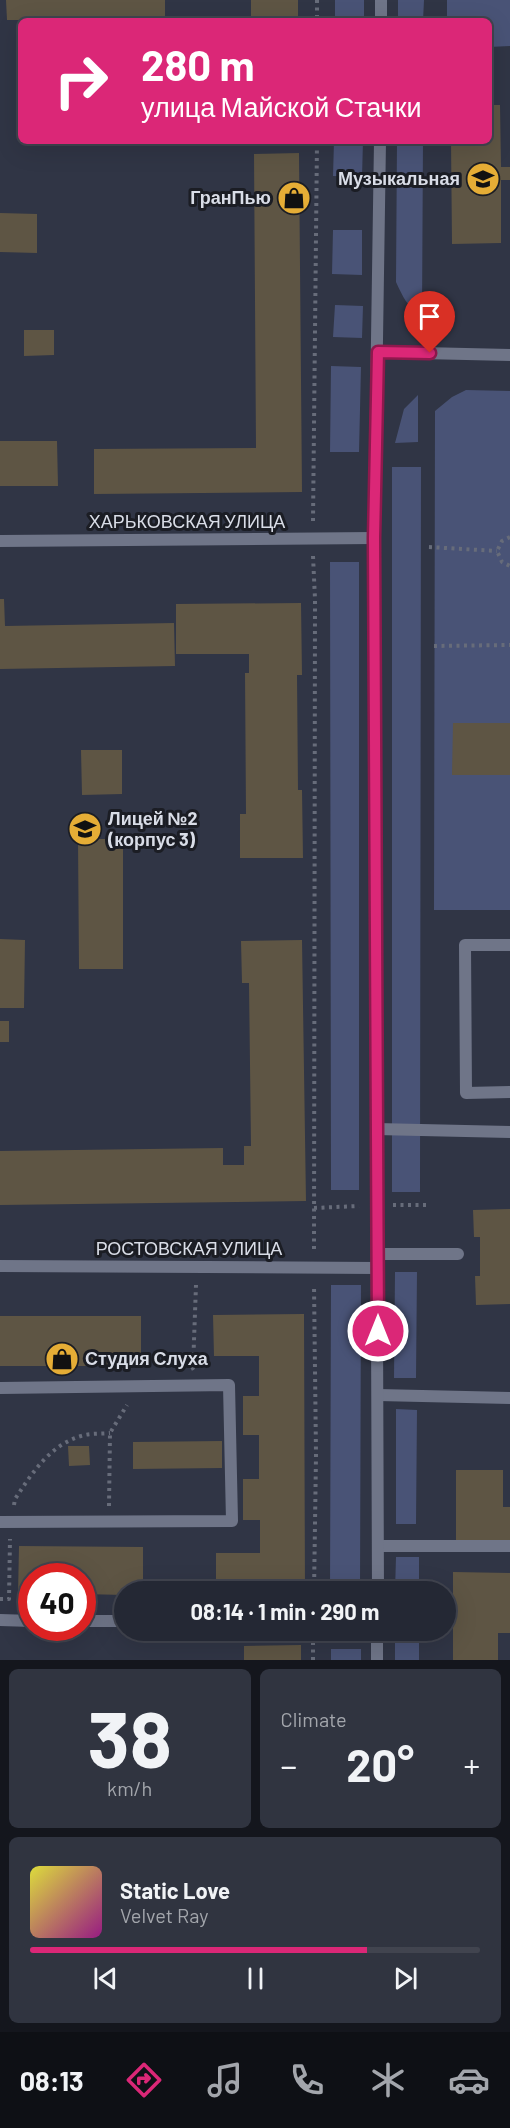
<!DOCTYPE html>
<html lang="en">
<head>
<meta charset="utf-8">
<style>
	body { margin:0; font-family:Barlow,sans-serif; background:#303440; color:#f1f3f6; height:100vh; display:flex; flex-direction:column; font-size:22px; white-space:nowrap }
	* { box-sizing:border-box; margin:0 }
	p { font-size:20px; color:#a3a6ac }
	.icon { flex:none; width:33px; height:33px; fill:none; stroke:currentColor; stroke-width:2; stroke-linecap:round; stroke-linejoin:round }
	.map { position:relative; height:1660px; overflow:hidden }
	.sheet { display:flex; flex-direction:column; gap:9px; padding:9px; background:#14161d; flex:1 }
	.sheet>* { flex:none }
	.hud { position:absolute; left:18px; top:18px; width:474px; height:126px; border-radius:9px; box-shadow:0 6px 24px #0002,0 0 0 2px #41444f; background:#db2777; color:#fff; overflow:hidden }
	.speed { position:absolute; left:18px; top:1563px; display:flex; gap:12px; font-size:30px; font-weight:700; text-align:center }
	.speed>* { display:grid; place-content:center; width:78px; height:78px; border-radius:50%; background:#242834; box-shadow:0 6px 24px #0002,0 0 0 2px #41444f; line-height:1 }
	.speed .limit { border:9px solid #d22; background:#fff; color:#111 }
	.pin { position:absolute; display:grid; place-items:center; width:51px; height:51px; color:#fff; margin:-62px -26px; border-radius:50% 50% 50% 0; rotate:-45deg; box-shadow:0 0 6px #0007 }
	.pin .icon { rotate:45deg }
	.me { position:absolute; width:66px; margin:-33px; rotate:0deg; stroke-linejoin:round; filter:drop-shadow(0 0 4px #0008) }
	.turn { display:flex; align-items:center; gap:21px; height:126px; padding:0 24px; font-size:27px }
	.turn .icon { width:78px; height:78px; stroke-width:2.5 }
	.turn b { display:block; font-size:42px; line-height:51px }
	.big { font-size:45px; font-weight:700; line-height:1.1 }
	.sheet .tile { flex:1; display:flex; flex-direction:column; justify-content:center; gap:9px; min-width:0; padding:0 21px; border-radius:9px; background:#303440 }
	.sheet .dial { align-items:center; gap:0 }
	.dial b { font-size:78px; line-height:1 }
	.song { display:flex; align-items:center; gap:18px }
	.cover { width:72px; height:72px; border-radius:9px; background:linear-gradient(135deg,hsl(60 70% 55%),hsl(310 70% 35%)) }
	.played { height:6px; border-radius:3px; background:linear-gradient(90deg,#db2777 75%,#41444f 75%) }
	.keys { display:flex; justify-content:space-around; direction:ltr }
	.heat { display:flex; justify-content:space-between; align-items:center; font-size:33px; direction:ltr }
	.sheet .tiles { flex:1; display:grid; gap:9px; grid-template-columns:1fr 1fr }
	.tile:last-child { grid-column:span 2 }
	.trip { position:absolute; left:114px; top:1581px; width:342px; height:60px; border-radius:30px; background:#242834; box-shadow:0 6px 24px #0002,0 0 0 2px #41444f; font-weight:700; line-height:60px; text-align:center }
	.tabs { display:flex; height:96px; justify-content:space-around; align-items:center; background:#0e1015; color:#a3a6ac }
	.tabs .icon { width:42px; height:42px }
	.tabs .selected { color:#db2777 }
	.tabs b { font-size:27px; color:#f1f3f6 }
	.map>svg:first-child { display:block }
	.green { fill:#495376 }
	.building { fill:#5e5544 }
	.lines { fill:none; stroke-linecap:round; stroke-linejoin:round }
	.path { stroke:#676c7a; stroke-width:4; stroke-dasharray:3 4.5; stroke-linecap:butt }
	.service { stroke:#6f7588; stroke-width:12 }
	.minor { stroke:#6f7588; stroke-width:12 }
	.tertiary { stroke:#6f7588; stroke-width:12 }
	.route-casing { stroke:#8e194d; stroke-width:15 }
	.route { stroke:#db2777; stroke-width:10 }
	.labels { text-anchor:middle; stroke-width:6; stroke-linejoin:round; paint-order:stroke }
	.poi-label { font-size:18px; font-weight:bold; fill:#d9dde7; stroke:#1b1d24; text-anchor:end }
	.street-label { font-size:18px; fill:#d9dde7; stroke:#1b1d24 }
</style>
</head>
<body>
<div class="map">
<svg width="510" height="1660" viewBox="0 0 510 1660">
	<rect width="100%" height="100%" fill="#303545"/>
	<path class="green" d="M 335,0 L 364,0 L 364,21 L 335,21 Z
		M 398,0 L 424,0 L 423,21 L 398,21 Z
		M 447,0 L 510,0 L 510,46 L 489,47 L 489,21 L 447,21 Z
		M 334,141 L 363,141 L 362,177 L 333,176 Z
		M 397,141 L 423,141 L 422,315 C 407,307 403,297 396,282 Z
		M 333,230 L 362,230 L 362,275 L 332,274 Z
		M 335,305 L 363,306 L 362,338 L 333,337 Z
		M 331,366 L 361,367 L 359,452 L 330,452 Z
		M 466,390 L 510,391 L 510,910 L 434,910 L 435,411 L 452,397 Z
		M 418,395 L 418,442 L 395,443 L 404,409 Z
		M 392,467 L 421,467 L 420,1192 L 392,1192 Z
		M 330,562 L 359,562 L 359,1190 L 331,1190 Z
		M 395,1272 L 417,1272 L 416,1378 L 394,1378 Z
		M 331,1285 L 361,1285 L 360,1591 L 330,1591 Z
		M 396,1409 L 417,1410 L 416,1524 L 396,1524 Z
		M 396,1557 L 419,1557 L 419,1591 L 395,1591 Z
		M 395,1631 L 419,1631 L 419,1660 L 395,1660 Z
		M 331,1649 L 361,1649 L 361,1660 L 331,1660 Z"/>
	<path class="building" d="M 6,0 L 165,0 L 165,20 L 7,20 Z
		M 251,0 L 298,0 L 298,21 L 251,21 Z
		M 489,105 L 500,105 L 501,167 L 510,167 L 510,180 L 501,180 L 501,243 L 452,244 L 451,141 L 489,141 Z
		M 299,153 L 302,492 L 94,494 L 94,449 L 256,448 L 254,154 Z
		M 0,213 L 37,214 L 37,253 L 0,252 Z
		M 24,330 L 54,330 L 54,355 L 24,356 Z
		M 0,441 L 57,441 L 58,486 L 0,486 Z
		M 0,599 L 4,599 L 5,626 L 174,623 L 175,666 L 0,669 Z
		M 301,603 L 302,675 L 297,675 L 298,790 L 302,790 L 303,858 L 240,858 L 240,814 L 246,814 L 245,673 L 249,673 L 249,654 L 176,654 L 176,604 Z
		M 453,723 L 510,723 L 510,775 L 452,775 Z
		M 81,750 L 122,750 L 122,794 L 82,795 Z
		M 78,839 L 123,839 L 123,969 L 79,969 Z
		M 0,939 L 25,940 L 24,1008 L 0,1008 Z
		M 302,940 L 306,1201 L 0,1205 L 0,1151 L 223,1148 L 223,1165 L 244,1165 L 244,1146 L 251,1146 L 249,983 L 242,983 L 241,941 Z
		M 0,1021 L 9,1021 L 9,1042 L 0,1042 Z
		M 510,1209 L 510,1304 L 476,1305 L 475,1276 L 480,1276 L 480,1237 L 474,1237 L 473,1210 Z
		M 304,1314 L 305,1592 L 216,1592 L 216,1553 L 260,1553 L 260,1520 L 243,1520 L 243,1479 L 259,1479 L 259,1435 L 243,1435 L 243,1396 L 259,1396 L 259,1356 L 214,1356 L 213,1315 Z
		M 0,1316 L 141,1316 L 141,1366 L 0,1366 Z
		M 222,1441 L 222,1468 L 133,1469 L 133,1442 Z
		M 68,1446 L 89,1446 L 90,1465 L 69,1466 Z
		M 456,1470 L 503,1470 L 503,1507 L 510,1507 L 510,1540 L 456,1540 Z
		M 19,1546 L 143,1547 L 143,1592 L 124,1592 L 124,1595 L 82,1594 L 82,1576 L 32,1576 L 32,1594 L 18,1594 Z
		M 453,1572 L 510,1573 L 510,1633 L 498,1633 L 498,1660 L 453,1660 Z
		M 301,1645 L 301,1660 L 244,1660 L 244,1646 Z"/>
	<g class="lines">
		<path class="path" d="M 317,0 L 317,21
			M 313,521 L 317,141
			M 510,537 L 502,541 L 497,551 L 502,562 L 510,566
			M 429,547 L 497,551
			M 313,556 L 315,599 L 314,1250
			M 434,646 L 510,645
			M 393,1205 L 426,1205
			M 314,1208 L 359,1206
			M 191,1369 L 193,1368 L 196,1285
			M 14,1505 L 15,1499 C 32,1473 50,1445 81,1436 C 90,1433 100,1434 110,1433
			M 109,1506 L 110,1433 L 127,1405
			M 314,1592 L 316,1455 L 314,1285
			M 0,1599 L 9,1599 L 10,1539
			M 313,1660 L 313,1630"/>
		<path class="service" d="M 510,945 L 465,945 L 466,1093 L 510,1092
			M 376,1129 L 510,1132
			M 377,1254 L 458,1254
			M 0,1388 L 229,1385 L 232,1521 L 0,1522
			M 378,1395 L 510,1398
			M 378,1546 L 510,1546"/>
		<path class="minor" d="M 378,352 L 510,355
			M 0,541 L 374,538
			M 0,1266 L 377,1268
			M 0,1620 L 32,1621
			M 82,1621 L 124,1621"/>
		<path class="tertiary" d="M 381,21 L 381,0
			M 378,1592 L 374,538 L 380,141
			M 377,1630 L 377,1660"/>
	</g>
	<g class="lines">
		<defs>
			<path id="route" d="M 378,1331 L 374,538 L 378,352 L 430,353"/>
		</defs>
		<use href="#route" class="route-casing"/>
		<use href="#route" class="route"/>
	</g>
	<defs>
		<symbol id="school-disc" viewBox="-11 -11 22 22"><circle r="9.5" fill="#e5ad36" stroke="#1b1d24"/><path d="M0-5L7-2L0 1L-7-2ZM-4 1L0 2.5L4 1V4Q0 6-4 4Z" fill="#111"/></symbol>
		<symbol id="shop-disc" viewBox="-11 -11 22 22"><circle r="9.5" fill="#e5ad36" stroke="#1b1d24"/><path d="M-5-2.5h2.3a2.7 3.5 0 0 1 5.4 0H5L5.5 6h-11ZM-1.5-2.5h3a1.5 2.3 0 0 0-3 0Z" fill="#111"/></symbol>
	</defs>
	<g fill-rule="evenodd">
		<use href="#school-disc" x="464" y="160" width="38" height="38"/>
		<use href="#shop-disc" x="275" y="179" width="38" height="38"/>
		<use href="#school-disc" x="66" y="810" width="38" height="38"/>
		<use href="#shop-disc" x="43" y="1340" width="38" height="38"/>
	</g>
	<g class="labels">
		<g class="poi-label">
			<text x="460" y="185">Музыкальная</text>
			<text x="271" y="204">ГранПью</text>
			<text x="108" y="825" text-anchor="start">Лицей №2<tspan x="108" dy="21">(корпус 3)</tspan></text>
			<text x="85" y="1365" text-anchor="start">Студия Слуха</text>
		</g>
		<g class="street-label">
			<text x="187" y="528">ХАРЬКОВСКАЯ УЛИЦА</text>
			<text x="189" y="1255">РОСТОВСКАЯ УЛИЦА</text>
		</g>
	</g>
</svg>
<div class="speed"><div class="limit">40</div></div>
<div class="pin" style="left:430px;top:353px;background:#d93025"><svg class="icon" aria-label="arrive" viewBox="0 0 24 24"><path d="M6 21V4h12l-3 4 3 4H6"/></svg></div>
<svg class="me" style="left:378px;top:1331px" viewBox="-20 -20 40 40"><circle r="17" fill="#db2777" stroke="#fff" stroke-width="3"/><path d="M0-11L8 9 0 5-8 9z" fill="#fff"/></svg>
<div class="trip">08:14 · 1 min · 290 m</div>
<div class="hud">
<div class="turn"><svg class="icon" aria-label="right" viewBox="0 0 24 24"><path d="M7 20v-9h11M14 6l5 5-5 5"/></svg><div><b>280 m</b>улица Майской Стачки</div></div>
</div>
</div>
<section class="sheet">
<div class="tiles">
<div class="tile dial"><b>38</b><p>km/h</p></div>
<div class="tile"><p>Climate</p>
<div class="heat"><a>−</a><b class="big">20°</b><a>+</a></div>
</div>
<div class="tile">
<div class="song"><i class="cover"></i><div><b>Static Love</b><p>Velvet Ray</p></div></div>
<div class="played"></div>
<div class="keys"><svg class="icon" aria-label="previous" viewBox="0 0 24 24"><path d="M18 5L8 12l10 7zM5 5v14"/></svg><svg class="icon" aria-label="pause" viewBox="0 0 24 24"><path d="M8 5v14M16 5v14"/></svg><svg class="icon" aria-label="next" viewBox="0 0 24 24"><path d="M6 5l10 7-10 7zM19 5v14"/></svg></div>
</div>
</div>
</section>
<nav class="tabs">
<b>08:13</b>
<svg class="icon selected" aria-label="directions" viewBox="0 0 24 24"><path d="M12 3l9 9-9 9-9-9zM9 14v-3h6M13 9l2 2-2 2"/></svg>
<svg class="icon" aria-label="music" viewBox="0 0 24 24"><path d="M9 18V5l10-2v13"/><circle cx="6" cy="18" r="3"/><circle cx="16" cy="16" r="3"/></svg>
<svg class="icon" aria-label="phone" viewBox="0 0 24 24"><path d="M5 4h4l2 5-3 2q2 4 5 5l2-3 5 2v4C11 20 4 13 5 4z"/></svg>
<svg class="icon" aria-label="climate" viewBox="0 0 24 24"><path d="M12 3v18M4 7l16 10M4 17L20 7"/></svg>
<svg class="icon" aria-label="car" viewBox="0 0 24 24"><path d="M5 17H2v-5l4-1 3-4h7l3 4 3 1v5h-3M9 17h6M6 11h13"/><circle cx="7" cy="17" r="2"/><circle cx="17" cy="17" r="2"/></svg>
</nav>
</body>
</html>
